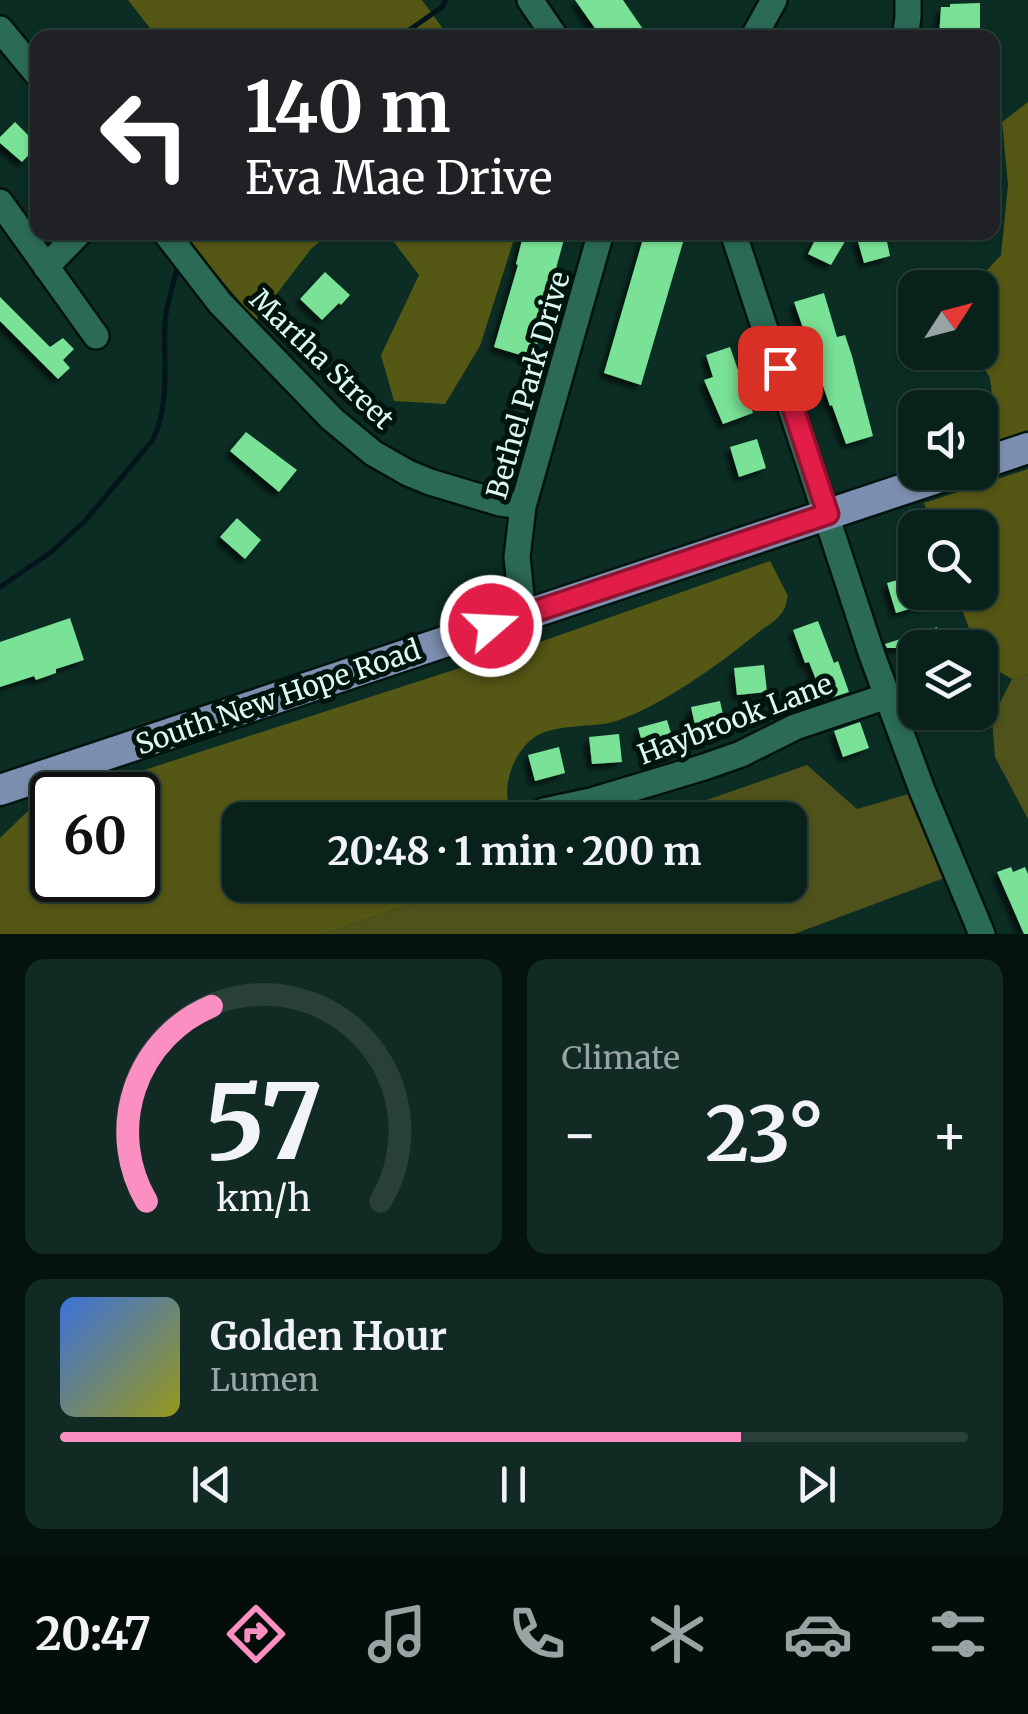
<!DOCTYPE html>
<html lang="en">
<head>
<meta charset="utf-8">
<style>
	body { margin:0; font-family:Merriweather,serif; background:#112a24; color:#f1f3f6; height:100vh; display:flex; flex-direction:column; font-size:38px; white-space:nowrap }
	* { box-sizing:border-box; margin:0 }
	p { font-size:32px; color:#98a4a3 }
	.icon { flex:none; width:55px; height:55px; fill:none; stroke:currentColor; stroke-width:2; stroke-linecap:round; stroke-linejoin:round }
	.map { position:relative; height:934px; overflow:hidden }
	.drawer { display:flex; flex-direction:column; gap:25px; padding:25px; background:#04130f; flex:1 }
	.drawer>* { flex:none }
	.guide { position:absolute; left:30px; top:30px; width:970px; height:210px; border-radius:20px; box-shadow:0 2px 8px #0004,0 0 0 2px #293f3a; background:#202124; color:#fff; overflow:hidden }
	.needle { width:65px; rotate:54deg }
	.tools { position:absolute; left:898px; top:270px; display:grid; gap:20px }
	.tools a { display:grid; place-items:center; width:100px; height:100px; border-radius:20px; background:#08221b; box-shadow:0 2px 8px #0004,0 0 0 2px #293f3a; font-size:50px }
	.speed { position:absolute; left:30px; top:772px; display:flex; gap:20px; font-size:50px; font-weight:700; text-align:center }
	.speed>* { display:grid; place-content:center; width:130px; height:130px; border-radius:50%; background:#08221b; box-shadow:0 2px 8px #0004,0 0 0 2px #293f3a; line-height:1 }
	.speed .limit { border:5px solid #111; border-radius:15px; background:#fff; color:#111 }
	.pin { position:absolute; display:grid; place-items:center; width:85px; height:85px; color:#fff; margin:-42px; border-radius:20px; box-shadow:0 5px 15px #0006 }
	.me { position:absolute; width:110px; margin:-55px; rotate:71deg; stroke-linejoin:round; filter:drop-shadow(0 0 8px #0008) }
	.turn { display:flex; align-items:center; gap:35px; height:210px; padding:0 50px; font-size:45px }
	.turn .icon { width:130px; height:130px; stroke-width:2.5 }
	.turn b { display:block; font-size:70px; line-height:85px }
	.big { font-size:75px; font-weight:700; line-height:1.1 }
	.drawer .widget { flex:1; display:flex; flex-direction:column; justify-content:center; gap:15px; min-width:0; padding:0 35px; border-radius:20px; background:#112a24 }
	.drawer .dial { align-items:center; gap:0 }
	.dial svg { height:260px; overflow:visible; fill:none; stroke:#293f3a; stroke-width:7; stroke-linecap:round; text-anchor:middle }
	.dial text { fill:#f1f3f6; stroke:none }
	.song { display:flex; align-items:center; gap:30px }
	.cover { width:120px; height:120px; border-radius:15px; background:linear-gradient(135deg,hsl(220 70% 55%),hsl(60 70% 35%)) }
	.played { height:10px; border-radius:5px; background:linear-gradient(90deg,#fc8fc2 75%,#293f3a 75%) }
	.keys { display:flex; justify-content:space-around; direction:ltr }
	.heat { display:flex; justify-content:space-between; align-items:center; font-size:55px; direction:ltr }
	.drawer .tiles { flex:1; display:grid; gap:25px; grid-template-columns:1fr 1fr }
	.widget:last-child { grid-column:span 2 }
	.trip { position:absolute; left:222px; top:802px; width:585px; height:100px; border-radius:20px; background:#08221b; box-shadow:0 2px 8px #0004,0 0 0 2px #293f3a; font-weight:700; line-height:100px; text-align:center }
	.tabs { display:flex; height:160px; justify-content:space-around; align-items:center; background:#030e0b; color:#98a4a3 }
	.tabs .icon { width:70px; height:70px }
	.tabs .active { color:#fc8fc2 }
	.tabs b { font-size:45px; color:#f1f3f6 }
	.map>svg:first-child { display:block }
	.green { fill:#50521c }
	.forest { fill:#555715 }
	.lines { fill:none; stroke-linecap:round; stroke-linejoin:round }
	.stream { stroke:#04141c; stroke-width:5 }
	.building { fill:#7ae297; filter:url(#shadow) }
	.minor-casing { stroke:#02130e; stroke-width:30 }
	.major-casing { stroke:#02130e; stroke-width:35 }
	.minor { stroke:#2b6a57; stroke-width:25 }
	.major { stroke:#7d8fb1; stroke-width:30 }
	.route-casing { stroke:#92132f; stroke-width:25 }
	.route { stroke:#e11d48; stroke-width:18 }
	.labels { text-anchor:middle; stroke-width:10; stroke-linejoin:round; paint-order:stroke }
	.street-label { font-size:28px; fill:#dcfbf0; stroke:#00140d }
</style>
</head>
<body>
<div class="map">
<svg width="1028" height="934" viewBox="0 0 1028 934">
	<defs>
		<filter id="shadow"><feDropShadow dx="-5" dy="5" stdDeviation="2.5" flood-color="#0009"/></filter>
	</defs>
	<rect width="100%" height="100%" fill="#0b2d24"/>
	<path class="green" d="M 1028,674 L 1028,819 L 995,757 L 992,718 L 1012,679 Z
		M 807,765 L 857,809 L 912,793 L 947,877 L 794,934 L 324,934 L 464,885 L 790,885 L 790,820 L 649,820 Z"/>
	<path class="forest" d="M 128,0 L 422,0 L 449,37 L 166,37 L 153,32 Z
		M 1028,102 L 1028,432 L 998,442 L 990,378 L 975,353 L 980,352 L 980,288 L 971,288 L 1001,255 L 1008,185 L 1002,122 Z
		M 182,233 L 330,233 L 311,249 L 256,321 Z
		M 387,233 L 516,233 L 480,346 L 445,404 L 394,401 L 381,355 L 419,275 Z
		M 1028,469 L 1028,674 L 1012,679 L 981,661 L 980,648 L 976,647 L 956,593 L 980,592 L 980,528 L 933,527 L 924,503 Z
		M 770,561 L 788,596 C 786,601 786,607 783,611 C 779,619 767,626 760,631 C 724,661 654,712 609,723 C 587,727 560,725 540,734 C 513,747 495,796 517,820 L 240,820 L 240,885 L 464,885 L 324,934 L 0,934 L 0,838 L 33,806 L 52,800 L 52,880 L 138,880 L 138,795 L 67,795 L 540,642 Z"/>
	<g class="lines">
		<path class="stream" d="M 398,38 L 442,7 L 446,0
			M 188,236 L 189,232
			M 0,587 L 50,553 L 84,522 L 152,441 C 171,404 163,362 165,323 C 166,305 173,286 177,268"/>
	</g>
	<path class="building" d="M 575,0 L 623,0 L 649,38 L 602,38 Z
		M 980,3 L 980,38 L 939,38 L 941,7 L 950,7 L 950,4 Z
		M 15,122 L 38,145 L 22,162 L 0,143 L 0,137 Z
		M 524,232 L 566,232 L 552,283 L 555,284 L 533,359 L 494,347 L 518,265 L 516,264 Z
		M 645,232 L 686,232 L 641,385 L 604,373 Z
		M 819,232 L 835,232 L 847,238 L 831,265 L 808,254 Z
		M 877,232 L 885,232 L 890,256 L 864,263 L 857,238 Z
		M 325,272 L 350,295 L 341,305 L 339,303 L 322,320 L 300,299 Z
		M 824,293 L 837,337 L 845,335 L 852,356 L 873,436 L 846,444 L 832,405 L 830,406 L 794,302 Z
		M 0,297 L 50,347 L 63,338 L 74,349 L 63,360 L 70,368 L 58,379 L 0,321 Z
		M 730,347 L 753,413 L 723,424 L 704,380 L 713,377 L 706,355 Z
		M 246,432 L 297,470 L 279,492 L 230,451 Z
		M 757,439 L 766,468 L 739,477 L 730,447 Z
		M 237,518 L 261,540 L 245,559 L 220,537 Z
		M 915,575 L 915,592 L 922,592 L 926,604 L 896,613 L 887,583 Z
		M 70,618 L 84,660 L 56,669 L 56,673 L 36,680 L 34,676 L 0,687 L 0,642 Z
		M 818,621 L 834,663 L 838,661 L 849,692 L 824,700 L 809,662 L 805,663 L 793,630 Z
		M 937,627 L 943,648 L 887,648 L 885,644 Z
		M 764,665 L 767,692 L 737,695 L 734,668 Z
		M 720,701 L 726,728 L 697,734 L 691,707 Z
		M 667,720 L 675,746 L 646,755 L 638,728 Z
		M 860,722 L 869,748 L 843,757 L 834,731 Z
		M 619,734 L 622,762 L 592,764 L 589,737 Z
		M 559,747 L 565,773 L 535,781 L 528,755 Z
		M 1011,867 L 1013,872 L 1025,867 L 1028,874 L 1028,934 L 1024,934 L 997,872 Z"/>
	<g class="lines">
		<defs>
			<path id="minor" d="M 530,0 L 556,38
				M 0,29 L 38,75
				M 753,38 L 774,0
				M 905,38 L 908,17 L 908,0
				M 0,202 L 96,336
				M 165,232 L 220,303 L 332,419 L 373,453 L 408,473 L 430,482 L 500,503 L 523,506
				M 733,232 L 872,655 L 922,790 L 982,934
				M 46,267 L 80,232
				M 523,615 L 517,557 L 523,506 L 601,232
				M 544,811 L 591,801 L 704,767 L 741,754 L 795,727 L 887,696"/>
			<path id="major" d="M 980,464 L 1028,448
				M 0,790 L 955,472"/>
		</defs>
		<use href="#minor" class="minor-casing"/>
		<use href="#major" class="major-casing"/>
		<use href="#minor" class="minor"/>
		<use href="#major" class="major"/>
	</g>
	<g class="lines">
		<defs>
			<path id="route" d="M 491,626 L 828,514 L 780,368"/>
		</defs>
		<use href="#route" class="route-casing"/>
		<use href="#route" class="route"/>
	</g>
	<g class="labels">
		<g class="street-label">
			<text transform="translate(322 359) rotate(44)" y="10">Martha Street</text>
			<text transform="translate(528 385) rotate(-74)" y="10">Bethel Park Drive</text>
			<text transform="translate(278 697) rotate(-19)" y="10">South New Hope Road</text>
			<text transform="translate(735 719) rotate(-21)" y="10">Haybrook Lane</text>
		</g>
	</g>
</svg>
<div class="tools">
<a><svg class="needle" viewBox="-14 -14 28 28"><path d="M0-13l5 13h-10z" fill="#e53935"/><path d="M0 13l5-13h-10z" fill="#98a4a3"/></svg></a>
<a><svg class="icon" aria-label="sound" viewBox="0 0 24 24"><path d="M4 9h4l5-4v14l-5-4H4zM17 9q2 3 0 6"/></svg></a>
<a><svg class="icon" aria-label="search" viewBox="0 0 24 24"><circle cx="10" cy="10" r="6"/><path d="M15 15l6 6"/></svg></a>
<a><svg class="icon" aria-label="layers" viewBox="0 0 24 24"><path d="M12 4l9 5-9 5-9-5zM3 14l9 5 9-5"/></svg></a>
</div>
<div class="speed"><div class="limit">60</div></div>
<div class="pin" style="left:780px;top:368px;background:#d93025"><svg class="icon" aria-label="arrive" viewBox="0 0 24 24"><path d="M6 21V4h12l-3 4 3 4H6"/></svg></div>
<svg class="me" style="left:491px;top:626px" viewBox="-20 -20 40 40"><circle r="17" fill="#e11d48" stroke="#fff" stroke-width="3"/><path d="M0-11L8 9 0 5-8 9z" fill="#fff"/></svg>
<div class="trip">20:48 · 1 min · 200 m</div>
<div class="guide">
<div class="turn"><svg class="icon" aria-label="left" viewBox="0 0 24 24"><path d="M17 20v-9H6M10 6l-5 5 5 5"/></svg><div><b>140 m</b>Eva Mae Drive</div></div>
</div>
</div>
<section class="drawer">
<div class="tiles">
<div class="widget dial"><svg viewBox="0 0 100 80">
<path d="M14 69A42 42 0 1 1 86 69"/>
<path d="M14 69A42 42 0 0 1 34 9" stroke="#fc8fc2"/>
<text x="50" y="56" font-size="32" font-weight="700">57</text>
<text x="50" y="72" font-size="11">km/h</text>
</svg></div>
<div class="widget"><p>Climate</p>
<div class="heat"><a>−</a><b class="big">23°</b><a>+</a></div>
</div>
<div class="widget">
<div class="song"><i class="cover"></i><div><b>Golden Hour</b><p>Lumen</p></div></div>
<div class="played"></div>
<div class="keys"><svg class="icon" aria-label="previous" viewBox="0 0 24 24"><path d="M18 5L8 12l10 7zM5 5v14"/></svg><svg class="icon" aria-label="pause" viewBox="0 0 24 24"><path d="M8 5v14M16 5v14"/></svg><svg class="icon" aria-label="next" viewBox="0 0 24 24"><path d="M6 5l10 7-10 7zM19 5v14"/></svg></div>
</div>
</div>
</section>
<nav class="tabs">
<b>20:47</b>
<svg class="icon active" aria-label="directions" viewBox="0 0 24 24"><path d="M12 3l9 9-9 9-9-9zM9 14v-3h6M13 9l2 2-2 2"/></svg>
<svg class="icon" aria-label="music" viewBox="0 0 24 24"><path d="M9 18V5l10-2v13"/><circle cx="6" cy="18" r="3"/><circle cx="16" cy="16" r="3"/></svg>
<svg class="icon" aria-label="phone" viewBox="0 0 24 24"><path d="M5 4h4l2 5-3 2q2 4 5 5l2-3 5 2v4C11 20 4 13 5 4z"/></svg>
<svg class="icon" aria-label="climate" viewBox="0 0 24 24"><path d="M12 3v18M4 7l16 10M4 17L20 7"/></svg>
<svg class="icon" aria-label="car" viewBox="0 0 24 24"><path d="M5 17H2v-5l4-1 3-4h7l3 4 3 1v5h-3M9 17h6M6 11h13"/><circle cx="7" cy="17" r="2"/><circle cx="17" cy="17" r="2"/></svg>
<svg class="icon" aria-label="filters" viewBox="0 0 24 24"><path d="M4 7h16M4 17h16"/><circle cx="9" cy="7" r="2"/><circle cx="15" cy="17" r="2"/></svg>
</nav>
</body>
</html>
